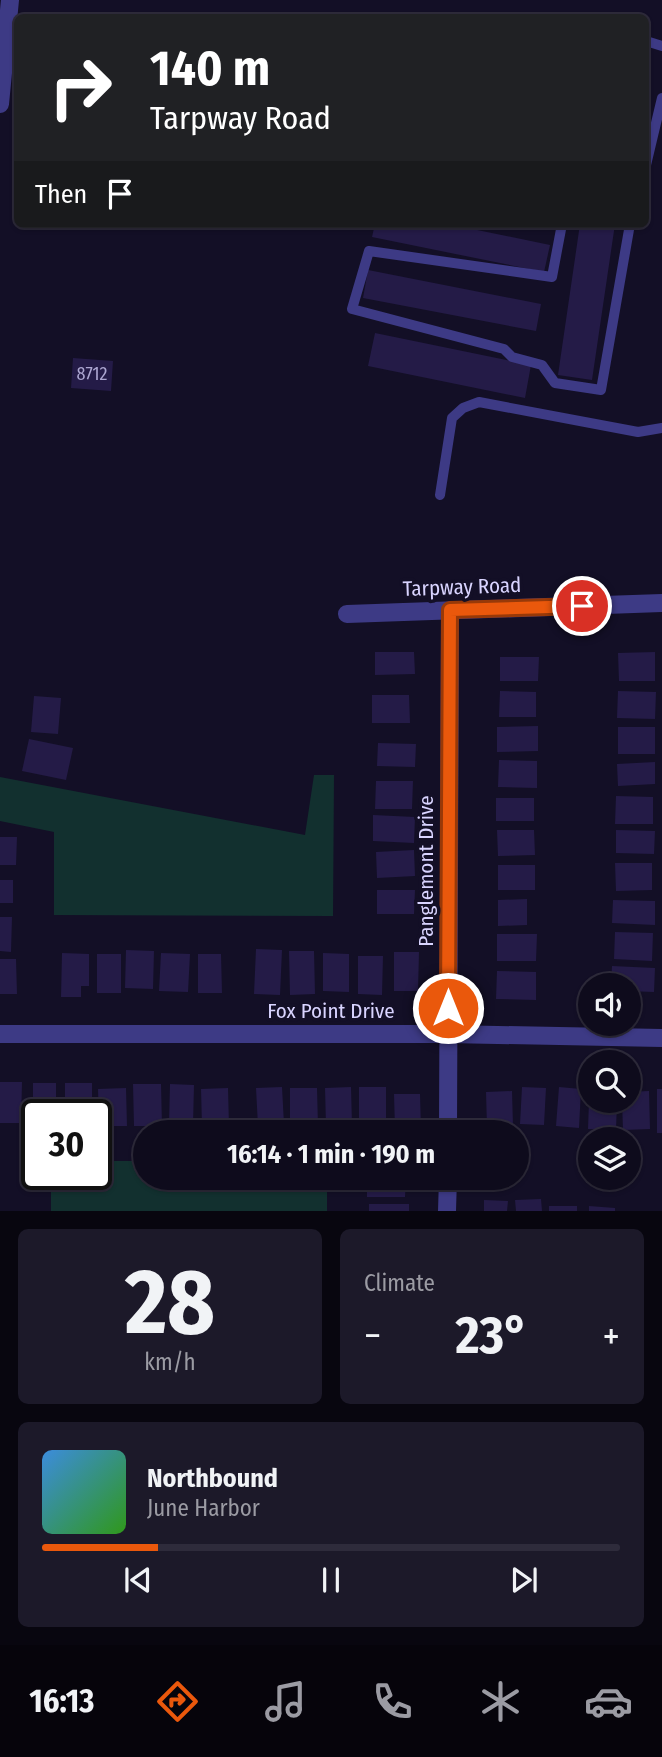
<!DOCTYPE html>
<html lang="en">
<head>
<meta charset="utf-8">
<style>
	body { margin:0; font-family:"Fira Sans Condensed",sans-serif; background:#1c1929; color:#f1f3f6; height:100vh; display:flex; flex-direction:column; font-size:26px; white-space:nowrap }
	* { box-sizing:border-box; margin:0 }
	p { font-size:23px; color:#9b9ba3 }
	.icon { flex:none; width:38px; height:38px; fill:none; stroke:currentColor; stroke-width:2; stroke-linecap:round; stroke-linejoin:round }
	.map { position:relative; height:1211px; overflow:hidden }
	.panel { display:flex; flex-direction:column; gap:18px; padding:18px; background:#08060f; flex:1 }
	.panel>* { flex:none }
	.banner { position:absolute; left:14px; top:14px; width:635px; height:214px; border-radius:10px; box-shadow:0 2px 5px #0004,0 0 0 2px #2e2b3b; background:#202124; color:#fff; overflow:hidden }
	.controls { position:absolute; left:578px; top:973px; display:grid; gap:14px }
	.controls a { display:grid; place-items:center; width:63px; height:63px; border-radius:50%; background:#0e0b1c; box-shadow:0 2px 5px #0004,0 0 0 2px #2e2b3b; font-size:35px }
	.speed { position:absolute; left:21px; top:1099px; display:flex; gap:14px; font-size:35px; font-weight:700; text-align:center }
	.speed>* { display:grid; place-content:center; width:91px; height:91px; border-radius:50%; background:#0e0b1c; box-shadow:0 2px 5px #0004,0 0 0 2px #2e2b3b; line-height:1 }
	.speed .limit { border:4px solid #111; border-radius:10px; background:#fff; color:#111 }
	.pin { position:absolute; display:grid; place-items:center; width:60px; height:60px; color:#fff; margin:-30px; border:4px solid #fff; border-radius:50%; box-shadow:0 2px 7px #0007 }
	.me { position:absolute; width:77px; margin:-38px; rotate:0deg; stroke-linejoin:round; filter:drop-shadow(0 0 5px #0008) }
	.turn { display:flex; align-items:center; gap:24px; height:147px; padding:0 21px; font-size:32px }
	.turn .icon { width:91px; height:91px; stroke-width:2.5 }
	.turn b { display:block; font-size:49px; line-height:60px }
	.then { display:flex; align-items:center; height:66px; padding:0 21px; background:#0003; gap:14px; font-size:26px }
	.big { font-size:52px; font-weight:700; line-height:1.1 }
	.panel .card { flex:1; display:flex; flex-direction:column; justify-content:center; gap:10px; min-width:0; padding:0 24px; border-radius:10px; background:#1c1929 }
	.panel .dial { align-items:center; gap:0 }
	.dial b { font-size:91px; line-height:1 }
	.song { display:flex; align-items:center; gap:21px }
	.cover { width:84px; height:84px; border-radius:10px; background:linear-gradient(135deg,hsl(210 70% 55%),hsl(110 70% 35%)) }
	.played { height:7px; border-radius:4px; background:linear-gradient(90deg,#ea580c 20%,#2e2b3b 20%) }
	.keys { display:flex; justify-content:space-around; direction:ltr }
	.heat { display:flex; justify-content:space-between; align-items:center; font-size:38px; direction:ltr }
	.panel .tiles { flex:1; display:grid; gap:18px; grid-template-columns:1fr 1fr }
	.card:last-child { grid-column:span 2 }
	.trip { position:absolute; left:133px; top:1120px; width:396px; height:70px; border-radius:35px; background:#0e0b1c; box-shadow:0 2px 5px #0004,0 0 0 2px #2e2b3b; font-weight:700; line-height:70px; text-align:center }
	.tab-bar { display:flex; height:112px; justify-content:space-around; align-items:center; background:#06040b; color:#9b9ba3 }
	.tab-bar .icon { width:49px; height:49px }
	.tab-bar .active { color:#ea580c }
	.tab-bar b { font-size:32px; color:#f1f3f6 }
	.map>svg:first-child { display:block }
	.green { fill:#12302f }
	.building { fill:#241b47 }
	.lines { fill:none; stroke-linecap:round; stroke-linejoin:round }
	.service { stroke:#3d3a85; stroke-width:10 }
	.minor { stroke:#3d3a85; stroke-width:18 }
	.route-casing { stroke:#983908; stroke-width:18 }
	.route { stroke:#ea580c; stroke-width:12 }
	.labels { text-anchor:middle; stroke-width:7; stroke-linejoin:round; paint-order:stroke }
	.number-label { font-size:18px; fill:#aca6d1 }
	.street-label { font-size:21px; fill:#d9d4ff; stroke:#130f26 }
</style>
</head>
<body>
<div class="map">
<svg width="662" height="1211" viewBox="0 0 662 1211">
	<rect width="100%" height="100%" fill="#130f26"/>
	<path class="green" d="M 314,775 L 334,775 L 333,916 L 54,915 L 54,832 L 0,821 L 0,777 L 305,835 Z
		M 96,1161 L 145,1161 L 145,1178 L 327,1178 L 327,1211 L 51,1211 L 51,1174 L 96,1174 Z"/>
	<path class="building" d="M 375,224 L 448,224 L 550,245 L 544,272 L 372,237 Z
		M 580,224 L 615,224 L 592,380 L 558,375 Z
		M 368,270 L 541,304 L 536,331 L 363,298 Z
		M 375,333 L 531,365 L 525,398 L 368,366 Z
		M 73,358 L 113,361 L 111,391 L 71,388 Z
		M 375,652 L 414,652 L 415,674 L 375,675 Z
		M 655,652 L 655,681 L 619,681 L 618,653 Z
		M 500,657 L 539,657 L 538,681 L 500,681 Z
		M 500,691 L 536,692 L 536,717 L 499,717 Z
		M 618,691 L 656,692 L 655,719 L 617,718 Z
		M 372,695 L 409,695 L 410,723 L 372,723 Z
		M 34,696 L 61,698 L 58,734 L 31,732 Z
		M 538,726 L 538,751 L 497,752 L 497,727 Z
		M 618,727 L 655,727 L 655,754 L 618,754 Z
		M 29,739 L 73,748 L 66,780 L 22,771 Z
		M 378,743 L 416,744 L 415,767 L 377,766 Z
		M 499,760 L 537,761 L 537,788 L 498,787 Z
		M 655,762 L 655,784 L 618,786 L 617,764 Z
		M 376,781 L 413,781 L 412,809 L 375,809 Z
		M 616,796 L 653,797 L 653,824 L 615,824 Z
		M 496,798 L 534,798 L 534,821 L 496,821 Z
		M 373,815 L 415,817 L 414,843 L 373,841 Z
		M 497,830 L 534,830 L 535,855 L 498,856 Z
		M 616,830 L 655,831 L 654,854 L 616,853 Z
		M 0,837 L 17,837 L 16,865 L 0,865 Z
		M 414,850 L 415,876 L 377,878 L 376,852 Z
		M 615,863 L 652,863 L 652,890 L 616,891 Z
		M 498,865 L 535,865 L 535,890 L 498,890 Z
		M 0,880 L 13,880 L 13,903 L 0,903 Z
		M 377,890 L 415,890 L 414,914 L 377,914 Z
		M 527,899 L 527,925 L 498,926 L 498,900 Z
		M 613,900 L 655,901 L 655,925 L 612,923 Z
		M 0,917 L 12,917 L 11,952 L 0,951 Z
		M 615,932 L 653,933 L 652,961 L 614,959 Z
		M 497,934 L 537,934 L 536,961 L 497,961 Z
		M 256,949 L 282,950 L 280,995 L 254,994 Z
		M 126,950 L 154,951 L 153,989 L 125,988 Z
		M 289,951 L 314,951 L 315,994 L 290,995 Z
		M 394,952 L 419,952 L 418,991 L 394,991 Z
		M 62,953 L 89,954 L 89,986 L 81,986 L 81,997 L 61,997 Z
		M 161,953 L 190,954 L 188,992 L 159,991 Z
		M 323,953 L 349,954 L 349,992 L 323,991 Z
		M 97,954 L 121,954 L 121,993 L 97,993 Z
		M 198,954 L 221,954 L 222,993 L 198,993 Z
		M 358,956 L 383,956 L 382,995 L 358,994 Z
		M 0,959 L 16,959 L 17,994 L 0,994 Z
		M 612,966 L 655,968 L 654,992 L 628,991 L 628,985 L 611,985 Z
		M 497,971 L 536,972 L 536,1000 L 496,999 Z
		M 0,1082 L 22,1082 L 21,1123 L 0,1123 Z
		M 33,1083 L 56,1083 L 56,1115 L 37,1115 L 37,1122 L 33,1122 Z
		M 65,1083 L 92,1083 L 92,1115 L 65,1115 Z
		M 133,1084 L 161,1084 L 162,1126 L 134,1126 Z
		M 170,1084 L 194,1085 L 193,1125 L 169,1124 Z
		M 282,1087 L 284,1124 L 258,1126 L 256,1088 Z
		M 351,1087 L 352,1125 L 326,1125 L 325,1088 Z
		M 359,1087 L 386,1087 L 386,1126 L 359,1126 Z
		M 522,1087 L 546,1088 L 544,1125 L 520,1124 Z
		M 559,1087 L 581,1089 L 579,1128 L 556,1126 Z
		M 126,1088 L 127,1126 L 99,1126 L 98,1089 Z
		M 228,1088 L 229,1126 L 202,1126 L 201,1089 Z
		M 290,1088 L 317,1088 L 318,1126 L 290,1126 Z
		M 657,1089 L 662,1089 L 662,1133 L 657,1133 Z
		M 512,1091 L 513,1126 L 487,1127 L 486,1092 Z
		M 649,1091 L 650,1129 L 623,1130 L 622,1101 L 628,1101 L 628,1092 Z
		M 394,1094 L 420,1094 L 421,1129 L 395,1130 Z
		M 589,1101 L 617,1101 L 616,1130 L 588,1129 Z
		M 367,1178 L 406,1178 L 405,1197 L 367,1197 Z
		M 541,1199 L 542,1211 L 516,1211 L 515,1200 Z
		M 484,1200 L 508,1201 L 507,1211 L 484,1211 Z
		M 369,1204 L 409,1204 L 409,1211 L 369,1211 Z
		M 549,1206 L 577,1206 L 577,1211 L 549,1211 Z
		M 589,1206 L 615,1208 L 615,1211 L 589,1211 Z"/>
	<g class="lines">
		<path class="service" d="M 646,41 L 662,46
			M 646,165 L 662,98
			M 562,224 L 552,277 L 369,251 L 352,309 L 504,349 L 512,357 L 542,365 L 555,383 L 601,390 L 630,224
			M 440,495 L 452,418 L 463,408 L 479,402 L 638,432 L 662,428"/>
		<path class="minor" d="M 0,104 L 10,0
			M 347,614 L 662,603
			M 0,1034 L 448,1034 L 662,1038
			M 448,1132 L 450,610
			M 447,1211 L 448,1178"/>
	</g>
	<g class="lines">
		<defs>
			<path id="route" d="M 448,1008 L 450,610 L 582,606"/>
		</defs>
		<use href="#route" class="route-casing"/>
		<use href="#route" class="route"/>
	</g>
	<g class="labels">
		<g class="number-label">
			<text x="92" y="380">8712</text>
		</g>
		<g class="street-label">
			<text transform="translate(462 587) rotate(-2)" y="7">Tarpway Road</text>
			<text transform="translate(426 871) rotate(-90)" y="7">Panglemont Drive</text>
			<text x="331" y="1018">Fox Point Drive</text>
		</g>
	</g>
</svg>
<div class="controls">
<a><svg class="icon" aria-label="sound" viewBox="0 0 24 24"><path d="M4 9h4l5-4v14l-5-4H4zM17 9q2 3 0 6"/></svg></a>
<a><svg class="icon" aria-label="search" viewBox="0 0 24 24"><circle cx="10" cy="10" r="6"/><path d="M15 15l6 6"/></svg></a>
<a><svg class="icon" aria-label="layers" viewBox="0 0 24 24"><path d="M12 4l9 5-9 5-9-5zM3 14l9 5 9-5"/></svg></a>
</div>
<div class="speed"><div class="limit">30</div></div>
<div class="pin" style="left:582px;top:606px;background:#d93025"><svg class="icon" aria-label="arrive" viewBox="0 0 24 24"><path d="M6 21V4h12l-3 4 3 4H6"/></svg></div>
<svg class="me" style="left:448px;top:1008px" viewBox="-20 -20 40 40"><circle r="17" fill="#ea580c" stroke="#fff" stroke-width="3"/><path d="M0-11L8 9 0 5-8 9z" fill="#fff"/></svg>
<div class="trip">16:14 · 1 min · 190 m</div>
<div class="banner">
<div class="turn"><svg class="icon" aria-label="right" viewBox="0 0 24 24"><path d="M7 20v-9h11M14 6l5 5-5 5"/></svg><div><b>140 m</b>Tarpway Road</div></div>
<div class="then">Then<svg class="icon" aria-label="arrive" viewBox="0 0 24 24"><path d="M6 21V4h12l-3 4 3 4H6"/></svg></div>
</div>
</div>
<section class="panel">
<div class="tiles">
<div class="card dial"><b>28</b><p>km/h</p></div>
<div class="card"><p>Climate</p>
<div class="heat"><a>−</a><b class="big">23°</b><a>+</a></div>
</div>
<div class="card">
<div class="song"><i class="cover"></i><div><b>Northbound</b><p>June Harbor</p></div></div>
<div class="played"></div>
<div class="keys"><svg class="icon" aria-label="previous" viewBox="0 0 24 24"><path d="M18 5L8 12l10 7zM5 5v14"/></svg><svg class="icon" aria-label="pause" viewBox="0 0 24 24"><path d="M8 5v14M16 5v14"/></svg><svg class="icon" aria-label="next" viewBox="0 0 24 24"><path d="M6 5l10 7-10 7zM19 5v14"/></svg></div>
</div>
</div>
</section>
<nav class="tab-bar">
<b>16:13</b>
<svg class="icon active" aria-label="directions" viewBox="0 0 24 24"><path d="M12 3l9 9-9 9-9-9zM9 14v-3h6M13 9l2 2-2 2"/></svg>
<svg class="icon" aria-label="music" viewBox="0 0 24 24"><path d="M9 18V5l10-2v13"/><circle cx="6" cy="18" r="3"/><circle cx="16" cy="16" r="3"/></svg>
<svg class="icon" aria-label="phone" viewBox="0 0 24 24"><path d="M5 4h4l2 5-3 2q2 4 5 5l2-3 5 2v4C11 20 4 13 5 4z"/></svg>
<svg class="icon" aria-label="climate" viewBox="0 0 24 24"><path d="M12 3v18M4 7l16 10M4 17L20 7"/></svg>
<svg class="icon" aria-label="car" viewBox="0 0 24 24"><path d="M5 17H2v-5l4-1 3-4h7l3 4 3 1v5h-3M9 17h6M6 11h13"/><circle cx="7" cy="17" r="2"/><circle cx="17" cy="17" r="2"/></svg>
</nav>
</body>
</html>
